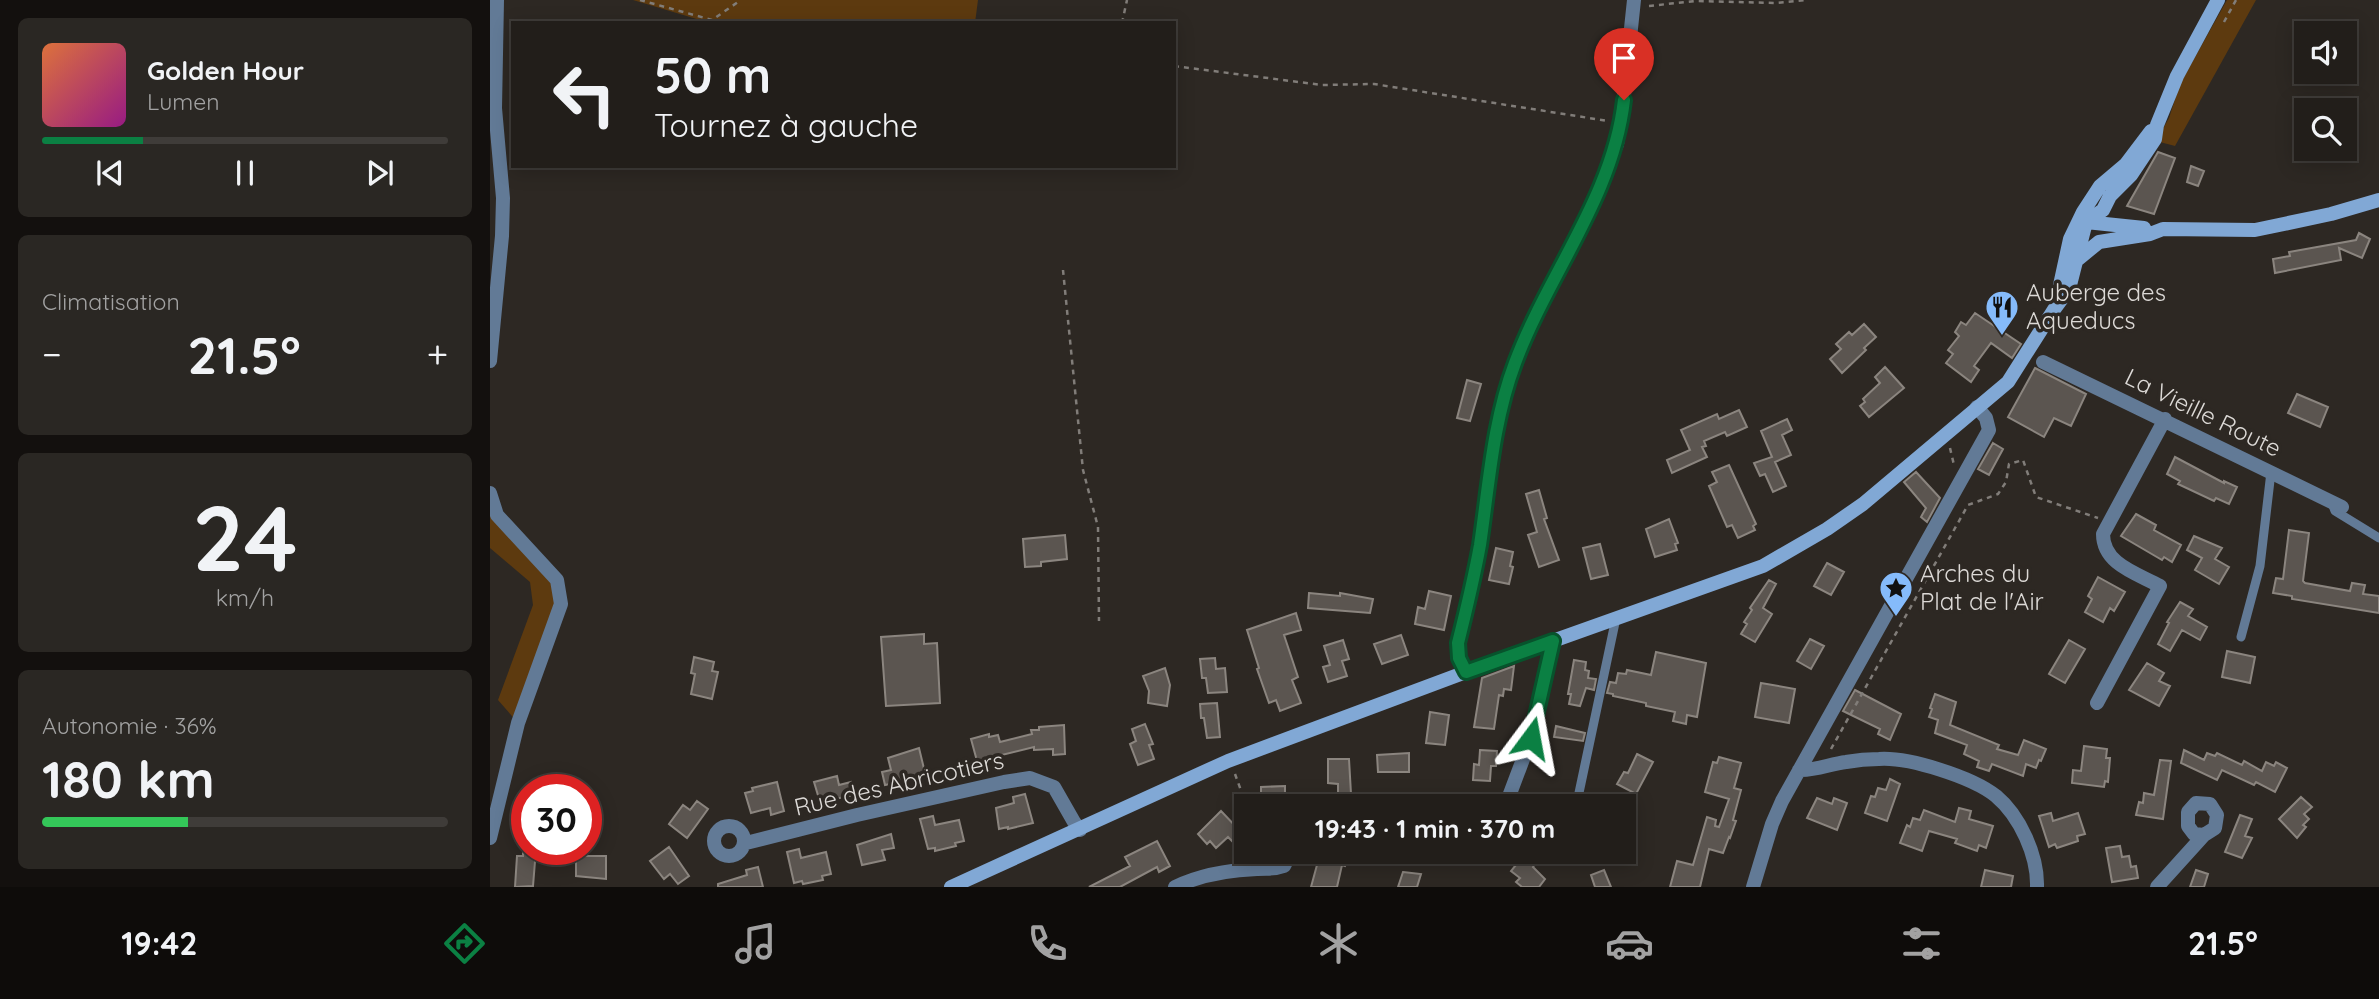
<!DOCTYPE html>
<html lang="fr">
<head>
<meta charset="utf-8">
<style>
	body { margin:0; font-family:Quicksand,sans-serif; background:#2a2723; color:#f1f3f6; height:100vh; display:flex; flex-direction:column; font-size:26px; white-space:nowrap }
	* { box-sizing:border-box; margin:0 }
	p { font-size:23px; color:#a2a2a2 }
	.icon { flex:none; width:38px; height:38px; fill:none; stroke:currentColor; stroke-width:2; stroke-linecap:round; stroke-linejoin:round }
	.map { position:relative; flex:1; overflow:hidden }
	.panel { display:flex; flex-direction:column; gap:18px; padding:18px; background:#13100e; width:490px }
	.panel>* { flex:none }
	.hud { position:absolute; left:21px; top:21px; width:665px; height:147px; border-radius:0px; box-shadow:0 4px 18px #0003,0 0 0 2px #3f3c39; background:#221e1a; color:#f1f3f6; overflow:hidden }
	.fabs { position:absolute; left:1804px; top:21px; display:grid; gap:14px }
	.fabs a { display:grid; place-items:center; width:63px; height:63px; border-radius:0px; background:#221e1a; box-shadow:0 4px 18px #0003,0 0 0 2px #3f3c39; font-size:35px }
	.speed { position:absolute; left:21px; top:774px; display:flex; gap:14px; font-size:35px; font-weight:700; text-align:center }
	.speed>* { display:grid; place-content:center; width:91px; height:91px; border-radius:50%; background:#221e1a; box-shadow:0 4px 18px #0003,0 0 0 2px #3f3c39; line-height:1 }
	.speed .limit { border:10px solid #d22; background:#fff; color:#111 }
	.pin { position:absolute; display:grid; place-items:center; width:60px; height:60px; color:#fff; margin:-72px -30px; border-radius:50% 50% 50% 0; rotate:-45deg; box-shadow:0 0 7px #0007 }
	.pin .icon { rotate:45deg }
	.me { position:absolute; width:77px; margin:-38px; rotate:13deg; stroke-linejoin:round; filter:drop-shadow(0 0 5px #0008) }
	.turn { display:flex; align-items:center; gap:24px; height:147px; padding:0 28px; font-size:32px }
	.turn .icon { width:91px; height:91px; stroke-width:2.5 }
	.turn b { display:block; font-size:49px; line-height:60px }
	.big { font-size:52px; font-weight:700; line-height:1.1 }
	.panel .card { flex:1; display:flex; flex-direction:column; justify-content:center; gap:10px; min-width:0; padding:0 24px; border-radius:10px; background:#2a2723 }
	.panel .dial { align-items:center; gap:0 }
	.dial b { font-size:91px; line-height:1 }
	.song { display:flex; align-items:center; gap:21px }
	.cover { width:84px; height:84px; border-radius:10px; background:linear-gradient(135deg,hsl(20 70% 55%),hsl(310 70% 35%)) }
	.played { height:7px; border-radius:4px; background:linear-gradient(90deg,#0b8043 25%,#3f3c39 25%) }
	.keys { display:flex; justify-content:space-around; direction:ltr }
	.heat { display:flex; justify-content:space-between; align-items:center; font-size:38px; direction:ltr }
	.charge { height:10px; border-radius:5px; background:linear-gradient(90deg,#34c759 36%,#3f3c39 0) }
	.trip { position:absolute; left:744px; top:794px; width:402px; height:70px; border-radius:0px; background:#221e1a; box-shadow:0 4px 18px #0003,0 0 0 2px #3f3c39; font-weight:700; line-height:70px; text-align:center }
	.tab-bar { display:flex; height:112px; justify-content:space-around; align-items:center; background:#0e0c0a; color:#a2a2a2 }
	.tab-bar .icon { width:49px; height:49px }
	.tab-bar .current { color:#0b8043 }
	.tab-bar b { font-size:32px; color:#f1f3f6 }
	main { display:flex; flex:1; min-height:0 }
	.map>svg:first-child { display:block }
	.green { fill:#5d3a0f }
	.building { fill:#5b5550; stroke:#8b857f; stroke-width:2 }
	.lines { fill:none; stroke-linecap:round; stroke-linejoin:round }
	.path { stroke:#817d79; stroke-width:2.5; stroke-dasharray:5 5; stroke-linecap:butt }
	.lane { stroke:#627a96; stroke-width:9 }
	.street { stroke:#627a96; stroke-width:14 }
	.secondary { stroke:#81a8d5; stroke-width:14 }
	.route-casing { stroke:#07532c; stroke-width:18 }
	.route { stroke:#0b8043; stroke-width:12 }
	.labels { text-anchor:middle; stroke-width:7; stroke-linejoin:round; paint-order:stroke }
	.poi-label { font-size:24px; fill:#dcd9d6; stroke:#2d2823; text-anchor:start }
	.street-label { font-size:24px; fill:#dcd9d6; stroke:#2d2823 }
</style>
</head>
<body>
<main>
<section class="panel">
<div class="card">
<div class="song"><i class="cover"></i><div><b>Golden Hour</b><p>Lumen</p></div></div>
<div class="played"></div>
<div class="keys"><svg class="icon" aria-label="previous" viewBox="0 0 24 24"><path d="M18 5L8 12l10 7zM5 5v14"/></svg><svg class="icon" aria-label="pause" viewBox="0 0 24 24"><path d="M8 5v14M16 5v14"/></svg><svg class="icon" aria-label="next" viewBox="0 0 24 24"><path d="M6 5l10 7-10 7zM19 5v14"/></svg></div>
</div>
<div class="card"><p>Climatisation</p>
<div class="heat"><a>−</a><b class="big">21.5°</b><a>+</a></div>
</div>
<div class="card dial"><b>24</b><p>km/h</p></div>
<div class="card"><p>Autonomie · 36%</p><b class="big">180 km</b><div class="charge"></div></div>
</section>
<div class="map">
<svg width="1889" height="887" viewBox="0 0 1889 887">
	<rect width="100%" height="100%" fill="#2d2823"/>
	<path class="green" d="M 143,0 L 488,0 L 485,23 L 220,23 Z
		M 1737,0 L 1766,0 L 1685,146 L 1666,141 L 1679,118 L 1690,84 Z
		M 0,491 L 7,515 L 67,580 L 71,604 L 28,723 L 8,700 L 43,605 L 40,582 L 0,548 Z"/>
	<path class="building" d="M 1668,152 L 1685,158 L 1664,214 L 1637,206 Z
		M 1701,166 L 1714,171 L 1708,186 L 1697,182 Z
		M 1869,233 L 1880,239 L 1872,258 L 1849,248 L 1851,260 L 1785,273 L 1783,259 L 1800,256 L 1799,252 L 1866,240 Z
		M 1485,313 L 1531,344 L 1522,358 L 1501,343 L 1484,366 L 1489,370 L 1481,382 L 1456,363 L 1463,354 L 1458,350 L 1469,336 L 1465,332 L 1471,322 L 1476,325 Z
		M 1374,324 L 1386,337 L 1374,348 L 1376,350 L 1352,373 L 1340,359 L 1351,349 L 1346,344 L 1359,332 L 1362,335 Z
		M 1395,367 L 1414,388 L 1379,417 L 1370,406 L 1375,402 L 1373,399 L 1390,383 L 1385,377 Z
		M 1545,368 L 1596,394 L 1581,426 L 1564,418 L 1554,437 L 1518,417 Z
		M 977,380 L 991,384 L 980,421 L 967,418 Z
		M 1807,394 L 1838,407 L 1830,427 L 1798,413 Z
		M 1249,410 L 1257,427 L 1237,436 L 1235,432 L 1214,441 L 1216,446 L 1212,447 L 1217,457 L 1182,473 L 1177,460 L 1200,450 L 1191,430 L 1227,414 L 1229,419 Z
		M 1297,419 L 1302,430 L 1292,435 L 1301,455 L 1285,462 L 1296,486 L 1283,492 L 1275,474 L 1270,476 L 1264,463 L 1282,457 L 1271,431 Z
		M 1503,443 L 1513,449 L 1499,475 L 1488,469 Z
		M 1685,457 L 1734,483 L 1734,481 L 1747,487 L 1739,504 L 1726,498 L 1724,501 L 1688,484 L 1690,481 L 1677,474 Z
		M 1239,465 L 1266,524 L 1263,526 L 1265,530 L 1248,538 L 1242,525 L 1237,527 L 1219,486 L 1227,482 L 1222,472 Z
		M 1426,472 L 1450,498 L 1437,522 L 1431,517 L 1436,508 L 1414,482 Z
		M 1049,490 L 1057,518 L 1054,519 L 1069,560 L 1049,567 L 1038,535 L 1047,532 L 1036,494 Z
		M 1646,514 L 1666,525 L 1664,530 L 1691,545 L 1682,562 L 1674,557 L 1672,560 L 1631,536 Z
		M 1179,519 L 1188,543 L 1185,544 L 1187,550 L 1165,557 L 1156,529 Z
		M 1799,530 L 1819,533 L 1813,581 L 1815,583 L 1860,591 L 1862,583 L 1875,585 L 1873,594 L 1889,596 L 1889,613 L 1802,599 L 1802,596 L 1783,593 L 1786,578 L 1793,579 Z
		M 575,535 L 577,559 L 551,562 L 551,566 L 535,567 L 533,539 Z
		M 1704,536 L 1732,548 L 1725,559 L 1739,567 L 1729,584 L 1705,570 L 1712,558 L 1697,550 Z
		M 1110,544 L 1118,575 L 1101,579 L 1093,548 Z
		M 1006,548 L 1023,552 L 1020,566 L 1023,567 L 1019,584 L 999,580 Z
		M 1337,563 L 1354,572 L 1341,595 L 1324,586 Z
		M 1608,577 L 1635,592 L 1624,611 L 1620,608 L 1613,622 L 1595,612 L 1602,599 L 1598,596 Z
		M 1279,580 L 1286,584 L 1273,608 L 1282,614 L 1265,642 L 1251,634 L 1257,624 L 1254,622 L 1262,610 L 1260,608 Z
		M 939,591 L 961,596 L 954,630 L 925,624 L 928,607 L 935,609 Z
		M 819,593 L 850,596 L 850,593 L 883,599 L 880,613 L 818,608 Z
		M 1690,602 L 1703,609 L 1698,616 L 1717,627 L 1710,640 L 1692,630 L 1680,651 L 1668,644 L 1679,623 L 1677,622 Z
		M 806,613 L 811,630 L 794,635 L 808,677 L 802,680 L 811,703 L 790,711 L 786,700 L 779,703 L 767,669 L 769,668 L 757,630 Z
		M 434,634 L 434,644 L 447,643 L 450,703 L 396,706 L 391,637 Z
		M 911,635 L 918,655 L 892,664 L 884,644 Z
		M 1320,639 L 1334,646 L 1321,669 L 1307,661 Z
		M 853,640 L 859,659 L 852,661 L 857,676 L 838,682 L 833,667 L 840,665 L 834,646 Z
		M 1579,640 L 1595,649 L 1575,683 L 1559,674 Z
		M 1737,651 L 1765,657 L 1760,683 L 1732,677 Z
		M 1166,652 L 1216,663 L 1207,717 L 1197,715 L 1196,724 L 1183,721 L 1185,712 L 1156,706 L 1156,703 L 1123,696 L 1123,694 L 1117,693 L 1120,682 L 1126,683 L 1128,673 L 1136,674 L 1137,670 L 1161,675 Z
		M 204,657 L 224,662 L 222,671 L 228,672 L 222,699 L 201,694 L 205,674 L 201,673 Z
		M 725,658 L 726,669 L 735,668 L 737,692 L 718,693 L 716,678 L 712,678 L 710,659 Z
		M 1084,660 L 1096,662 L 1095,670 L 1099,671 L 1098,678 L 1106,679 L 1104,690 L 1096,688 L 1090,706 L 1079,704 L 1081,694 L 1078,694 Z
		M 1657,663 L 1674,673 L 1669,681 L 1680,686 L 1669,706 L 1639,690 Z
		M 1024,666 L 1021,690 L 1014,689 L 1013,696 L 1009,695 L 1004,729 L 984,727 L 992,678 Z
		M 675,668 L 680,685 L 677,706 L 658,703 L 659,691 L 653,676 Z
		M 1271,683 L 1305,689 L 1299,723 L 1265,717 Z
		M 1365,690 L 1411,714 L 1400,740 L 1388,734 L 1390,729 L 1353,711 Z
		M 1445,694 L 1466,702 L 1460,725 L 1509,745 L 1507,749 L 1528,755 L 1534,740 L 1556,749 L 1551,761 L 1549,760 L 1546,768 L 1536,764 L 1533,776 L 1502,764 L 1499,771 L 1487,767 L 1489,761 L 1474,754 L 1477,745 L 1445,733 L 1448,720 L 1439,717 L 1442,709 L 1440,708 Z
		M 727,703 L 730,737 L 717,738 L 714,718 L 711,718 L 710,704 Z
		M 940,712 L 959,715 L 955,745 L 936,743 Z
		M 655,724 L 663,744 L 659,745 L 664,759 L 648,765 L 640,744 L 646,741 L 642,729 Z
		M 574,725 L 575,754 L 563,755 L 563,749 L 544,750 L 544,747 L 487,761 L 481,739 L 499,734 L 499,737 L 508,735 L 510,742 L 542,734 L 541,730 L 549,730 L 549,727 Z
		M 1066,726 L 1095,733 L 1093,741 L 1064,737 Z
		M 1594,746 L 1617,749 L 1616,758 L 1620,758 L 1618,782 L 1615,781 L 1614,787 L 1582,783 L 1583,770 L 1591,771 Z
		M 429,748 L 436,777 L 395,785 L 392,772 L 401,770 L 398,758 Z
		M 990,750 L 1007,751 L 1006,766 L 1001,766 L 1000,781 L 983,780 L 984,764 L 989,765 Z
		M 1694,750 L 1714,760 L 1717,753 L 1725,756 L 1727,753 L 1752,765 L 1754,761 L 1772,771 L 1776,762 L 1784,766 L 1786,762 L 1797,768 L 1785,792 L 1766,782 L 1764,785 L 1732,770 L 1727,780 L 1691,763 Z
		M 919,753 L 919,772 L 888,772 L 887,755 Z
		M 1147,754 L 1163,762 L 1146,794 L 1127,784 L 1134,772 L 1138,773 Z
		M 1229,757 L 1251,763 L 1244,788 L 1251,790 L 1243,820 L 1246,821 L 1240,838 L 1239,837 L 1233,853 L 1219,849 L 1210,887 L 1180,887 L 1187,861 L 1203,865 L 1217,817 L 1226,820 L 1225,826 L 1229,827 L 1239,799 L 1215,792 L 1223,762 L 1227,763 Z
		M 838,759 L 859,759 L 861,794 L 848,793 L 848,784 L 838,783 Z
		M 1670,760 L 1681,761 L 1673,819 L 1646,815 L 1649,802 L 1653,803 L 1654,793 L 1664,795 Z
		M 347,776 L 349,785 L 361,782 L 364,795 L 330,802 L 324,782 Z
		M 1400,779 L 1410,784 L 1397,821 L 1375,813 L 1381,796 L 1385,797 L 1388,788 L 1396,790 Z
		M 287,782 L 294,811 L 281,815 L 280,808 L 261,813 L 255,793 L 263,791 L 262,788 Z
		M 795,786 L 795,807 L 771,807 L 771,787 Z
		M 535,794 L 543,823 L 518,829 L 518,827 L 509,829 L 506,808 L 524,803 L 523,797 Z
		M 1046,794 L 1080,802 L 1079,807 L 1043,807 Z
		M 1811,797 L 1822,807 L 1814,814 L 1819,819 L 1813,825 L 1816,827 L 1807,838 L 1789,819 Z
		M 1327,798 L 1342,804 L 1344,798 L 1357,803 L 1347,830 L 1317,818 Z
		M 207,801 L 218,809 L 197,838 L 179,824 L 193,805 L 200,810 Z
		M 1469,808 L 1481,811 L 1479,819 L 1503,826 L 1496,848 L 1489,845 L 1487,851 L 1465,843 L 1467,839 L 1439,831 L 1432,851 L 1410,843 L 1417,825 L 1420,827 L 1423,818 L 1430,820 L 1434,810 L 1465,822 Z
		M 731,811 L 751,832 L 742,841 L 738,837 L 726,848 L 720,841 L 717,844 L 708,834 Z
		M 1561,813 L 1563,821 L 1588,813 L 1595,834 L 1587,836 L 1588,841 L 1567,848 L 1565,844 L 1559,847 L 1549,816 Z
		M 1750,815 L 1762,819 L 1755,836 L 1762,838 L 1752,858 L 1735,852 Z
		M 443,816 L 445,825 L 469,820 L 474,841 L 465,843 L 466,846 L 445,851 L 445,848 L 438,849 L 430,819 Z
		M 401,834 L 404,848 L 392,850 L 395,860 L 372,865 L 367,845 Z
		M 667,841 L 680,866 L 669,872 L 667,867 L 630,887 L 599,887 L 640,866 L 635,857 Z
		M 1630,846 L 1632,857 L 1639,856 L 1641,867 L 1646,866 L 1648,878 L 1622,882 L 1616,848 Z
		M 179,847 L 199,876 L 188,884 L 180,874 L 174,879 L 160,861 Z
		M 33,849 L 46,849 L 43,886 L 25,887 L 27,856 L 33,856 Z
		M 309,849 L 311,858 L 336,852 L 341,874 L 332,876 L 333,880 L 313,884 L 312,881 L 304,883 L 297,852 Z
		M 835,852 L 859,852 L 855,866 L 852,865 L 847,887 L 821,887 L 827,865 L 823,864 L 826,853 L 834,854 Z
		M 1034,855 L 1045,864 L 1043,867 L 1055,879 L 1049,887 L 1032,887 L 1026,882 L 1030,878 L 1021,871 Z
		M 86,856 L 116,856 L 116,879 L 86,876 Z
		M 268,867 L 273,887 L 228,887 L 228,884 L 257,875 L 256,870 Z
		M 1114,870 L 1121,887 L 1105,887 L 1101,875 Z
		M 1495,870 L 1523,876 L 1521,887 L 1491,887 Z
		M 1706,870 L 1718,874 L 1714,887 L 1700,887 Z
		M 913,872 L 931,874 L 927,887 L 908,887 Z"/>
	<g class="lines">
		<path class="path" d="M 150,0 L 222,20 L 251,0
			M 1159,6 L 1205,1 L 1285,3 L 1316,0
			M 1734,22 L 1746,0
			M 632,23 L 637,0
			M 684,66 L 832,85 L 884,84 L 1118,121
			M 573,270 L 593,470 L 608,527 L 609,621
			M 1460,448 L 1464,465
			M 1341,749 L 1478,505 L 1508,494 L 1516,482 L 1519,464 L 1533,460 L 1546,497 L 1608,518
			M 745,774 L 757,807"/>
		<path class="lane" d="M 1842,503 L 1845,511 L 1889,538
			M 1751,637 L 1770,566 L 1781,472
			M 1086,807 L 1126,618"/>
		<path class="street" d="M 0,361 L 12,236 L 13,198 L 5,108 L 7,0
			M 1553,362 L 1852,507
			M 0,493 L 7,515 L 67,580 L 71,604 L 28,723 L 0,838
			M 976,672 L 969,658 L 968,643 L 989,547 L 999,471 L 1009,417 L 1024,366 L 1042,320 L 1100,210 L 1127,144 L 1131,123 L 1144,0
			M 1607,703 L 1670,586 C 1646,573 1613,564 1613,534 L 1675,419
			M 1309,770 C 1325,771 1340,764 1356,762 C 1367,760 1378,759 1389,759 C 1419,757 1482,777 1506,796 C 1530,816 1548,856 1547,887
			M 1015,807 L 1041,738 L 1063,641
			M224 841a15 15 0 1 1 30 0a15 15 0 1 1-30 0Z
			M 256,843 L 367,815 L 514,782 L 540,778 L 564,787 L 584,822 L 590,830
			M 768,852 L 769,868
			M 685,887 C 710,875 738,870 767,869 C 778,868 783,870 794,866 L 799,856 L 798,852
			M 1263,887 L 1282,824 L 1292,801 L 1499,430 L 1496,418 L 1487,407
			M 1667,887 L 1714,835 L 1725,828 L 1727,815 L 1720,804 L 1706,803 L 1698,812 L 1698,826 L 1704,834 L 1714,835"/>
		<path class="secondary" d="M 1596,222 L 1654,228
			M 1580,239 L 1593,212 L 1610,186 L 1636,164 L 1661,131
			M 1587,260 L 1609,242 L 1660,234 L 1673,229 L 1765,230 L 1841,214 L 1889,200
			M 1567,299 L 1580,239 L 1586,232
			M 461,887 L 738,761 L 976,672 L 1273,566 L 1337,529 L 1373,504 L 1518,382 L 1565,308 L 1579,289 L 1596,222 L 1613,210 L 1620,196 L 1641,175 L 1665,139 L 1667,125 L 1687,76 L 1728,0"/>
	</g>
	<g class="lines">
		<defs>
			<path id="route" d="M 1041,738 L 1063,641 L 976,672 L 969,658 L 968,643 C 976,611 984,578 990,545 C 999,484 1003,421 1025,363 C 1058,274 1123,197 1134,100"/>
		</defs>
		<use href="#route" class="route-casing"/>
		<use href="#route" class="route"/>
	</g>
	<defs>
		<symbol id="restaurant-pin" viewBox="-11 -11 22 30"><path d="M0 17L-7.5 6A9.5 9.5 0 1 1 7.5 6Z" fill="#85bbfb" stroke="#2d2823"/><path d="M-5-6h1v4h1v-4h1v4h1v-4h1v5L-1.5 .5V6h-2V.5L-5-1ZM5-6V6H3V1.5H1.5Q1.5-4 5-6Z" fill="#111"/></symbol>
		<symbol id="sight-pin" viewBox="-11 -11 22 30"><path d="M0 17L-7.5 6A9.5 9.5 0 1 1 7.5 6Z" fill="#85bbfb" stroke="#2d2823"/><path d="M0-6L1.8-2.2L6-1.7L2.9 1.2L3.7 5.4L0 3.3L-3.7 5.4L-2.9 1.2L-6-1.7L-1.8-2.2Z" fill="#111"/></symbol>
	</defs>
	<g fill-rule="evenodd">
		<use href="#restaurant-pin" x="1493" y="288" width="38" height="52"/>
		<use href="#sight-pin" x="1387" y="569" width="38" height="52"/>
	</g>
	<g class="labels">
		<g class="poi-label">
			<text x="1536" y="301">Auberge des<tspan x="1536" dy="28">Aqueducs</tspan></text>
			<text x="1430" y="582">Arches du<tspan x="1430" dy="28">Plat de l'Air</tspan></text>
		</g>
		<g class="street-label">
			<text transform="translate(1713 413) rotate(26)" y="8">La Vieille Route</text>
			<text transform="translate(409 784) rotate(-13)" y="8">Rue des Abricotiers</text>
		</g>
	</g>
</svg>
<div class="fabs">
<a><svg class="icon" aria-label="sound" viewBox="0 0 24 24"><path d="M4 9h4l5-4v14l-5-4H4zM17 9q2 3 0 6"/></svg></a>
<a><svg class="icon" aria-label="search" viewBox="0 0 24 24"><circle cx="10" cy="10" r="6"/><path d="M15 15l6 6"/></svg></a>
</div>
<div class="speed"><div class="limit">30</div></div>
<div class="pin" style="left:1134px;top:100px;background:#d93025"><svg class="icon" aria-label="arrive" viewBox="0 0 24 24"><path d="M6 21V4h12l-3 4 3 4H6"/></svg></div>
<svg class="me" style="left:1041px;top:738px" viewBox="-20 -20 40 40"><path d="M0-17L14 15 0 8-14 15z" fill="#0b8043" stroke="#fff" stroke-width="4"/></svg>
<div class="trip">19:43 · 1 min · 370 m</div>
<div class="hud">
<div class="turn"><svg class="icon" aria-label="left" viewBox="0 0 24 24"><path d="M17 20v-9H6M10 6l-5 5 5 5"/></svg><div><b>50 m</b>Tournez à gauche</div></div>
</div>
</div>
</main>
<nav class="tab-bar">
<b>19:42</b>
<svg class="icon current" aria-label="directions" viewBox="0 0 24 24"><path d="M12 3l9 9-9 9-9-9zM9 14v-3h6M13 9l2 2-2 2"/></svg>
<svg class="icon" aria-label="music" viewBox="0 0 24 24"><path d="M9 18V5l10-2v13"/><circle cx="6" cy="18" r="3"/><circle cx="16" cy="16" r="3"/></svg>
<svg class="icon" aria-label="phone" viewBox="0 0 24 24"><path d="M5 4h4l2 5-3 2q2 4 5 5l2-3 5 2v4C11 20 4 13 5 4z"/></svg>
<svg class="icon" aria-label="climate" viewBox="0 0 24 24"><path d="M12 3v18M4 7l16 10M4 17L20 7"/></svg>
<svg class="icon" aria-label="car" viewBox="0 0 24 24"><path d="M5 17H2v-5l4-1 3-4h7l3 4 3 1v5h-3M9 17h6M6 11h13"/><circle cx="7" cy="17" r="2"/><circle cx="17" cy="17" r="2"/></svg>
<svg class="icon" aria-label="filters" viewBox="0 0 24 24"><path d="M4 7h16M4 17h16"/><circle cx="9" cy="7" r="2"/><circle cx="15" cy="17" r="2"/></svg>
<b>21.5°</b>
</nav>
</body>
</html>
